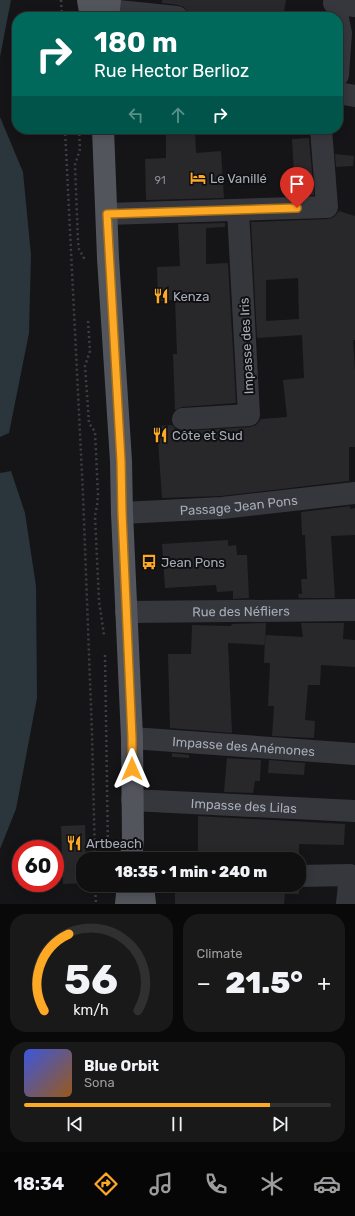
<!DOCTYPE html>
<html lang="en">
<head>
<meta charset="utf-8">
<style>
	body { margin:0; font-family:Rubik,sans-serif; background:#19191a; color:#f1f3f6; height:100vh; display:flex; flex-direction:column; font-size:15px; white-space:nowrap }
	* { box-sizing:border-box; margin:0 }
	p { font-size:13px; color:#9c9d9f }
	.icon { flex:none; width:22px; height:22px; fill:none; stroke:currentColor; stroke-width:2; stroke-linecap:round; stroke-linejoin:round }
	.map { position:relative; height:904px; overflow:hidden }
	.panel { display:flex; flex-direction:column; gap:10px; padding:10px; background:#090909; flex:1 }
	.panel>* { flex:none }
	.top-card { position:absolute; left:12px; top:12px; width:331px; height:122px; border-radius:16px; box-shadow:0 2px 10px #0003,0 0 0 1px #303031; background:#00695c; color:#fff; overflow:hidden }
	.speed { position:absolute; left:12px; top:840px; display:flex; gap:8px; font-size:20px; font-weight:700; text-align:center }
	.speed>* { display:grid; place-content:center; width:52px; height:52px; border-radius:50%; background:#101011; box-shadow:0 2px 10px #0003,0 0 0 1px #303031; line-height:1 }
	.speed .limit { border:6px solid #d22; background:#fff; color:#111 }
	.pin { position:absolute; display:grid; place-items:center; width:34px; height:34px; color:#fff; margin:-41px -17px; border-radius:50% 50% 50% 0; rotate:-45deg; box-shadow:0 0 4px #0007 }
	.pin .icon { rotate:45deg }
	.me { position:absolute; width:44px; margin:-22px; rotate:0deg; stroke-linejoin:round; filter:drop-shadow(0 0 3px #0008) }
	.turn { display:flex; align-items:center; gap:14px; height:84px; padding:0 16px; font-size:18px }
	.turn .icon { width:52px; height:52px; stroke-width:2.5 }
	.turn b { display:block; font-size:28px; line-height:34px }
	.lanes { display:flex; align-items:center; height:38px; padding:0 16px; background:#0003; justify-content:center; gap:20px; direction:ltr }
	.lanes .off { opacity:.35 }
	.big { font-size:30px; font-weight:800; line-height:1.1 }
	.panel .card { flex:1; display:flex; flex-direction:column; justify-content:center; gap:6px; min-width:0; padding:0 14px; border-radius:16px; background:#19191a }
	.panel .dial { align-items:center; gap:0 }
	.dial svg { height:104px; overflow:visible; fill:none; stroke:#303031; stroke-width:7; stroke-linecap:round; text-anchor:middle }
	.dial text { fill:#f1f3f6; stroke:none }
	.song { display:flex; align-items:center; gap:12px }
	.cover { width:48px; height:48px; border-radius:6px; background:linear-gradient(135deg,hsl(230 70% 55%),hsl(30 70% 35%)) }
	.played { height:4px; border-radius:2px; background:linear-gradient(90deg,#fea926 80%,#303031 80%) }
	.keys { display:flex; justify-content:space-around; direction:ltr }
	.heat { display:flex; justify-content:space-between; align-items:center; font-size:22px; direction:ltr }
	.panel .tiles { flex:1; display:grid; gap:10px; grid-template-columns:1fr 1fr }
	.card:last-child { grid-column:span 2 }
	.trip { position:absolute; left:76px; top:852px; width:230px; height:40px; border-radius:16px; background:#101011; box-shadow:0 2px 10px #0003,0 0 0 1px #303031; font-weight:800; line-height:40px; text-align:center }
	.menu { display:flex; height:64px; justify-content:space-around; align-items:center; background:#060607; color:#9c9d9f }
	.menu .icon { width:28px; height:28px }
	.menu .on { color:#fea926 }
	.menu b { font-size:18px; color:#f1f3f6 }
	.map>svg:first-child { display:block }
	.water { fill:#2a353c }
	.building { fill:#28282b; fill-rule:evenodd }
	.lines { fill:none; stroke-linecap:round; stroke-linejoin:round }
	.path { stroke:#3c3f44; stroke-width:2.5; stroke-dasharray:2 3; stroke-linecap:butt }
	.minor { stroke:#36373d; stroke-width:22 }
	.primary { stroke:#52555c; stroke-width:22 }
	.route-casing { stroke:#a56e19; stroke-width:10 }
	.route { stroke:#fea926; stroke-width:7 }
	.labels { text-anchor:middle; stroke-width:4; stroke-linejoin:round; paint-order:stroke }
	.number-label { font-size:11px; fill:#868b94 }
	.poi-label { font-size:13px; fill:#a6adb8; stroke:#101012; text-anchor:start }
	.street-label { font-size:13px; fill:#a6adb8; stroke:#101012 }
</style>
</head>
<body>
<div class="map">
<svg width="355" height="904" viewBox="0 0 355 904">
	<rect width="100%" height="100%" fill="#151517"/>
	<path class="water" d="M 0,0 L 11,0 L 0,57 Z
		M 0,117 L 23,172 L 31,255 L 29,333 L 9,433 L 0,437 Z
		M 11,471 L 25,513 L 36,586 L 37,698 L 16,809 L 0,849 L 0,473 Z"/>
	<path class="building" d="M 162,0 L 286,0 L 283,17 L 209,17 L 189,14 L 184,7 L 178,5 L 162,3 Z
		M 166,129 L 195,129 L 196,153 L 221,151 L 224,198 L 146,200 L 145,159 L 166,158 Z
		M 309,138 L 314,195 L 286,196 L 285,175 L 294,174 L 292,139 Z
		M 335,154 L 354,156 L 353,166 L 336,167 Z
		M 339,211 L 355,216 L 355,340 L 353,340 L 355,370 L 355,447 L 349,447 L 349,481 L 221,496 L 162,498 L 157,426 L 172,425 L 177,430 L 184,431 L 250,427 L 256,425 L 261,419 L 287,417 L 283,380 L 304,378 L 302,335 L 257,338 L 251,222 L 327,219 L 334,217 ZM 298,278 L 299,319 L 266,321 L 266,280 Z
		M 225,223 L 225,227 L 206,228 L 206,264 L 228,263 L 236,403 L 182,407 L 175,410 L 173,354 L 177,354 L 175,300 L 158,301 L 157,267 L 180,266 L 178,224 Z
		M 350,506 L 350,509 L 355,508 L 355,535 L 331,536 L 335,598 L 299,598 L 298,594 L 302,594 L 301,579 L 307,579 L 305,535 L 302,535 L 301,512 Z
		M 228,540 L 228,546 L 236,545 L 237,555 L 247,555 L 249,598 L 233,599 L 233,591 L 217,592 L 216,585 L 165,588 L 162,544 Z
		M 266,623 L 265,645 L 228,643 L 232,733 L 170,728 L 168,654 L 191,654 L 192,625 L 231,626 L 232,624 Z
		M 301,623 L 344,623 L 343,639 L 355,640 L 355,667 L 321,665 L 320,685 L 308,685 L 305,720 L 315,721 L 314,738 L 272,736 L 274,706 L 268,706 L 270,663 L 264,663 L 265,635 L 303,637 Z
		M 172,753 L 189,755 L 189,758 L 172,757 Z
		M 227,758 L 261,760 L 260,781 L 255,781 L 253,793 L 224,792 Z
		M 269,760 L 305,763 L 304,775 L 268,773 Z
		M 198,816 L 345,824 L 344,845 L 299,844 L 299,863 L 299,859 L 198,859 Z
		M 85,825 L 86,859 L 83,859 L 83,883 L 63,884 L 61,826 Z
		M 175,885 L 291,885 L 299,888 L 299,894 L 285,894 L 284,904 L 175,904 Z"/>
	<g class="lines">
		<path class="path" d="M 61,0 L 62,17
			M 65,129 L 83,494 L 92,734 L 95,859
			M 79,129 L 80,149 L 75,165 L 78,242 L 79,249 L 85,260
			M 88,321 L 90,351 L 85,366 L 89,423 L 95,432 L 98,495 L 97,506 L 95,516 L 99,601 L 104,635
			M 105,655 L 108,850
			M 95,885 L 96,904"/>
		<g class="minor">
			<path d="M 334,3 L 355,6"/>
			<path d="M 109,10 L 177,17"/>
			<path d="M 338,19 L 341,33 L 338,75"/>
			<path d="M 338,93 L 355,96"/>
			<path d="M 107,214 L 327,207 L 321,129"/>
			<path d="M 183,419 L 249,415 L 238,211"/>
			<path id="s1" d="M 122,513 L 222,508 L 355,493"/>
			<path id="s2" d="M 126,612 L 355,610"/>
			<path id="s3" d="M 132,738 L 355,754"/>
			<path id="s4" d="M 132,800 L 355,811"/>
			<path d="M 299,876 L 350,875 L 347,904"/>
		</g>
		<path class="primary" d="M 88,0 L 91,17
			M 108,17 L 110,0
			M 103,129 L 108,258 L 121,461 L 122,513 L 132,738 L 133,839 L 131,859
			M 143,885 L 145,904
			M 126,904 L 128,885"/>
	</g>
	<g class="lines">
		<defs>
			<path id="route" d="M 132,769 L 132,738 L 122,513 L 121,461 L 107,214 L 297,208"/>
		</defs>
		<use href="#route" class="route-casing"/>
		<use href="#route" class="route"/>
	</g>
	<defs>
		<symbol id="hotel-bare" viewBox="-9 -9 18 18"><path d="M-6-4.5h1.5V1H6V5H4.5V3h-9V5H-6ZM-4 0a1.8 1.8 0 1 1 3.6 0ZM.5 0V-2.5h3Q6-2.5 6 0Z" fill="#fea926" stroke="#101012" stroke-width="2.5" paint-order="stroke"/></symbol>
		<symbol id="restaurant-bare" viewBox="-9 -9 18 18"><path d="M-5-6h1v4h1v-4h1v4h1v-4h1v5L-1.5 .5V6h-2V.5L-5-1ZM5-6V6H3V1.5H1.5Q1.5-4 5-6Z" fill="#fea926" stroke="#101012" stroke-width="2.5" paint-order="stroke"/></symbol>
		<symbol id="bus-bare" viewBox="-9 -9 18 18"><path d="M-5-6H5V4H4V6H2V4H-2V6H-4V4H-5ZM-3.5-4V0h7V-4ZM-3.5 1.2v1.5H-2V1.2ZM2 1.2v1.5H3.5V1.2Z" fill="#fea926" stroke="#101012" stroke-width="2.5" paint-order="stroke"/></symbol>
	</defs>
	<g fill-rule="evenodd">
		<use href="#hotel-bare" x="187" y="167" width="22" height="22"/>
		<use href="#restaurant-bare" x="150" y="285" width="22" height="22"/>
		<use href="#restaurant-bare" x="149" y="424" width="22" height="22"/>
		<use href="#bus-bare" x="138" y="551" width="22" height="22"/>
		<use href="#restaurant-bare" x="63" y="832" width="22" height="22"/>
	</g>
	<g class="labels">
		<g class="number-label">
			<text x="160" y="184">91</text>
		</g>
		<g class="poi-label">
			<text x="210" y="183">Le Vanillé</text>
			<text x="173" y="301">Kenza</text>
			<text x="172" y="440">Côte et Sud</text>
			<text x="161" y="567">Jean Pons</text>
			<text x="86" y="848">Artbeach</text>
		</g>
		<g class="street-label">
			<text transform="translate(246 346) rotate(-93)" y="5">Impasse des Iris</text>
			<text dy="5" stroke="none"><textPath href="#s1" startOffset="117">Passage Jean Pons</textPath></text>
			<text dy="5" stroke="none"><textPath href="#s2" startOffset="115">Rue des Néfliers</textPath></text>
			<text dy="5" stroke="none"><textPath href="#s3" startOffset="112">Impasse des Anémones</textPath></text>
			<text dy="5" stroke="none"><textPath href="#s4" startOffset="112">Impasse des Lilas</textPath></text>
		</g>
	</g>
</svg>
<div class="speed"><div class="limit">60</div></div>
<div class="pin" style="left:297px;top:208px;background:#d93025"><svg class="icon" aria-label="arrive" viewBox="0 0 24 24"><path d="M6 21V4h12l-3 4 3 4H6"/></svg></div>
<svg class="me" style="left:132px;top:769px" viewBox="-20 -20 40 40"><path d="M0-17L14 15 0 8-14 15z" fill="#fea926" stroke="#fff" stroke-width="4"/></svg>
<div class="trip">18:35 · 1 min · 240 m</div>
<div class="top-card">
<div class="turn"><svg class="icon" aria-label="right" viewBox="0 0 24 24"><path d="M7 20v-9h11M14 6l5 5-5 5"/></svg><div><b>180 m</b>Rue Hector Berlioz</div></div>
<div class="lanes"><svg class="icon off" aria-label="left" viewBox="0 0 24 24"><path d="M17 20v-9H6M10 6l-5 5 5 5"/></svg><svg class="icon off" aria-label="ahead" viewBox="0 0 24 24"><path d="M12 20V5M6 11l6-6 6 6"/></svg><svg class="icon" aria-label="right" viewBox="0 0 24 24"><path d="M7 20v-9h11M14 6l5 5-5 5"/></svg></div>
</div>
</div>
<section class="panel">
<div class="tiles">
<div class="card dial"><svg viewBox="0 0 100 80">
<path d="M14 69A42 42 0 1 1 86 69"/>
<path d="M14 69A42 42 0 0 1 33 10" stroke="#fea926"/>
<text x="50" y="56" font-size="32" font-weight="700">56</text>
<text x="50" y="72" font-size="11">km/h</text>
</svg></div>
<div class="card"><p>Climate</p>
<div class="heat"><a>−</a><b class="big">21.5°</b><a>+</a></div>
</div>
<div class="card">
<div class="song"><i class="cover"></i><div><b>Blue Orbit</b><p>Sona</p></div></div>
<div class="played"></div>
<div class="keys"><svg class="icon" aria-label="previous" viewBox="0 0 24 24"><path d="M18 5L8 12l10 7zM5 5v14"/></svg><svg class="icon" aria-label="pause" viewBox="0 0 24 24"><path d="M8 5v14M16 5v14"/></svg><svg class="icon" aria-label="next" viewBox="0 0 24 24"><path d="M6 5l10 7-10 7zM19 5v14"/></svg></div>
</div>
</div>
</section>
<nav class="menu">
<b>18:34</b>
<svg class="icon on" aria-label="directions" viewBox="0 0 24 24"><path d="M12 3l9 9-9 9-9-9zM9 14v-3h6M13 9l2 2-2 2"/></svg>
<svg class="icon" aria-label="music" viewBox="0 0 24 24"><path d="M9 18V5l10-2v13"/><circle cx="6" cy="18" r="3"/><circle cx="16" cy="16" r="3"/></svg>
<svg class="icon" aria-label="phone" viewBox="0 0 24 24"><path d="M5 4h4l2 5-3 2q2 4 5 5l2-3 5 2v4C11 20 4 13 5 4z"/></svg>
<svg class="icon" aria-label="climate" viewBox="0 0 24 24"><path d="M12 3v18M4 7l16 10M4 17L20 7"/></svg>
<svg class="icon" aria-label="car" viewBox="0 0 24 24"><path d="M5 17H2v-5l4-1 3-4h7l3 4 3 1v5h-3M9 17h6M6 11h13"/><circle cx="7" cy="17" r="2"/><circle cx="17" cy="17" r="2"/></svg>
</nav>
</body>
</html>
